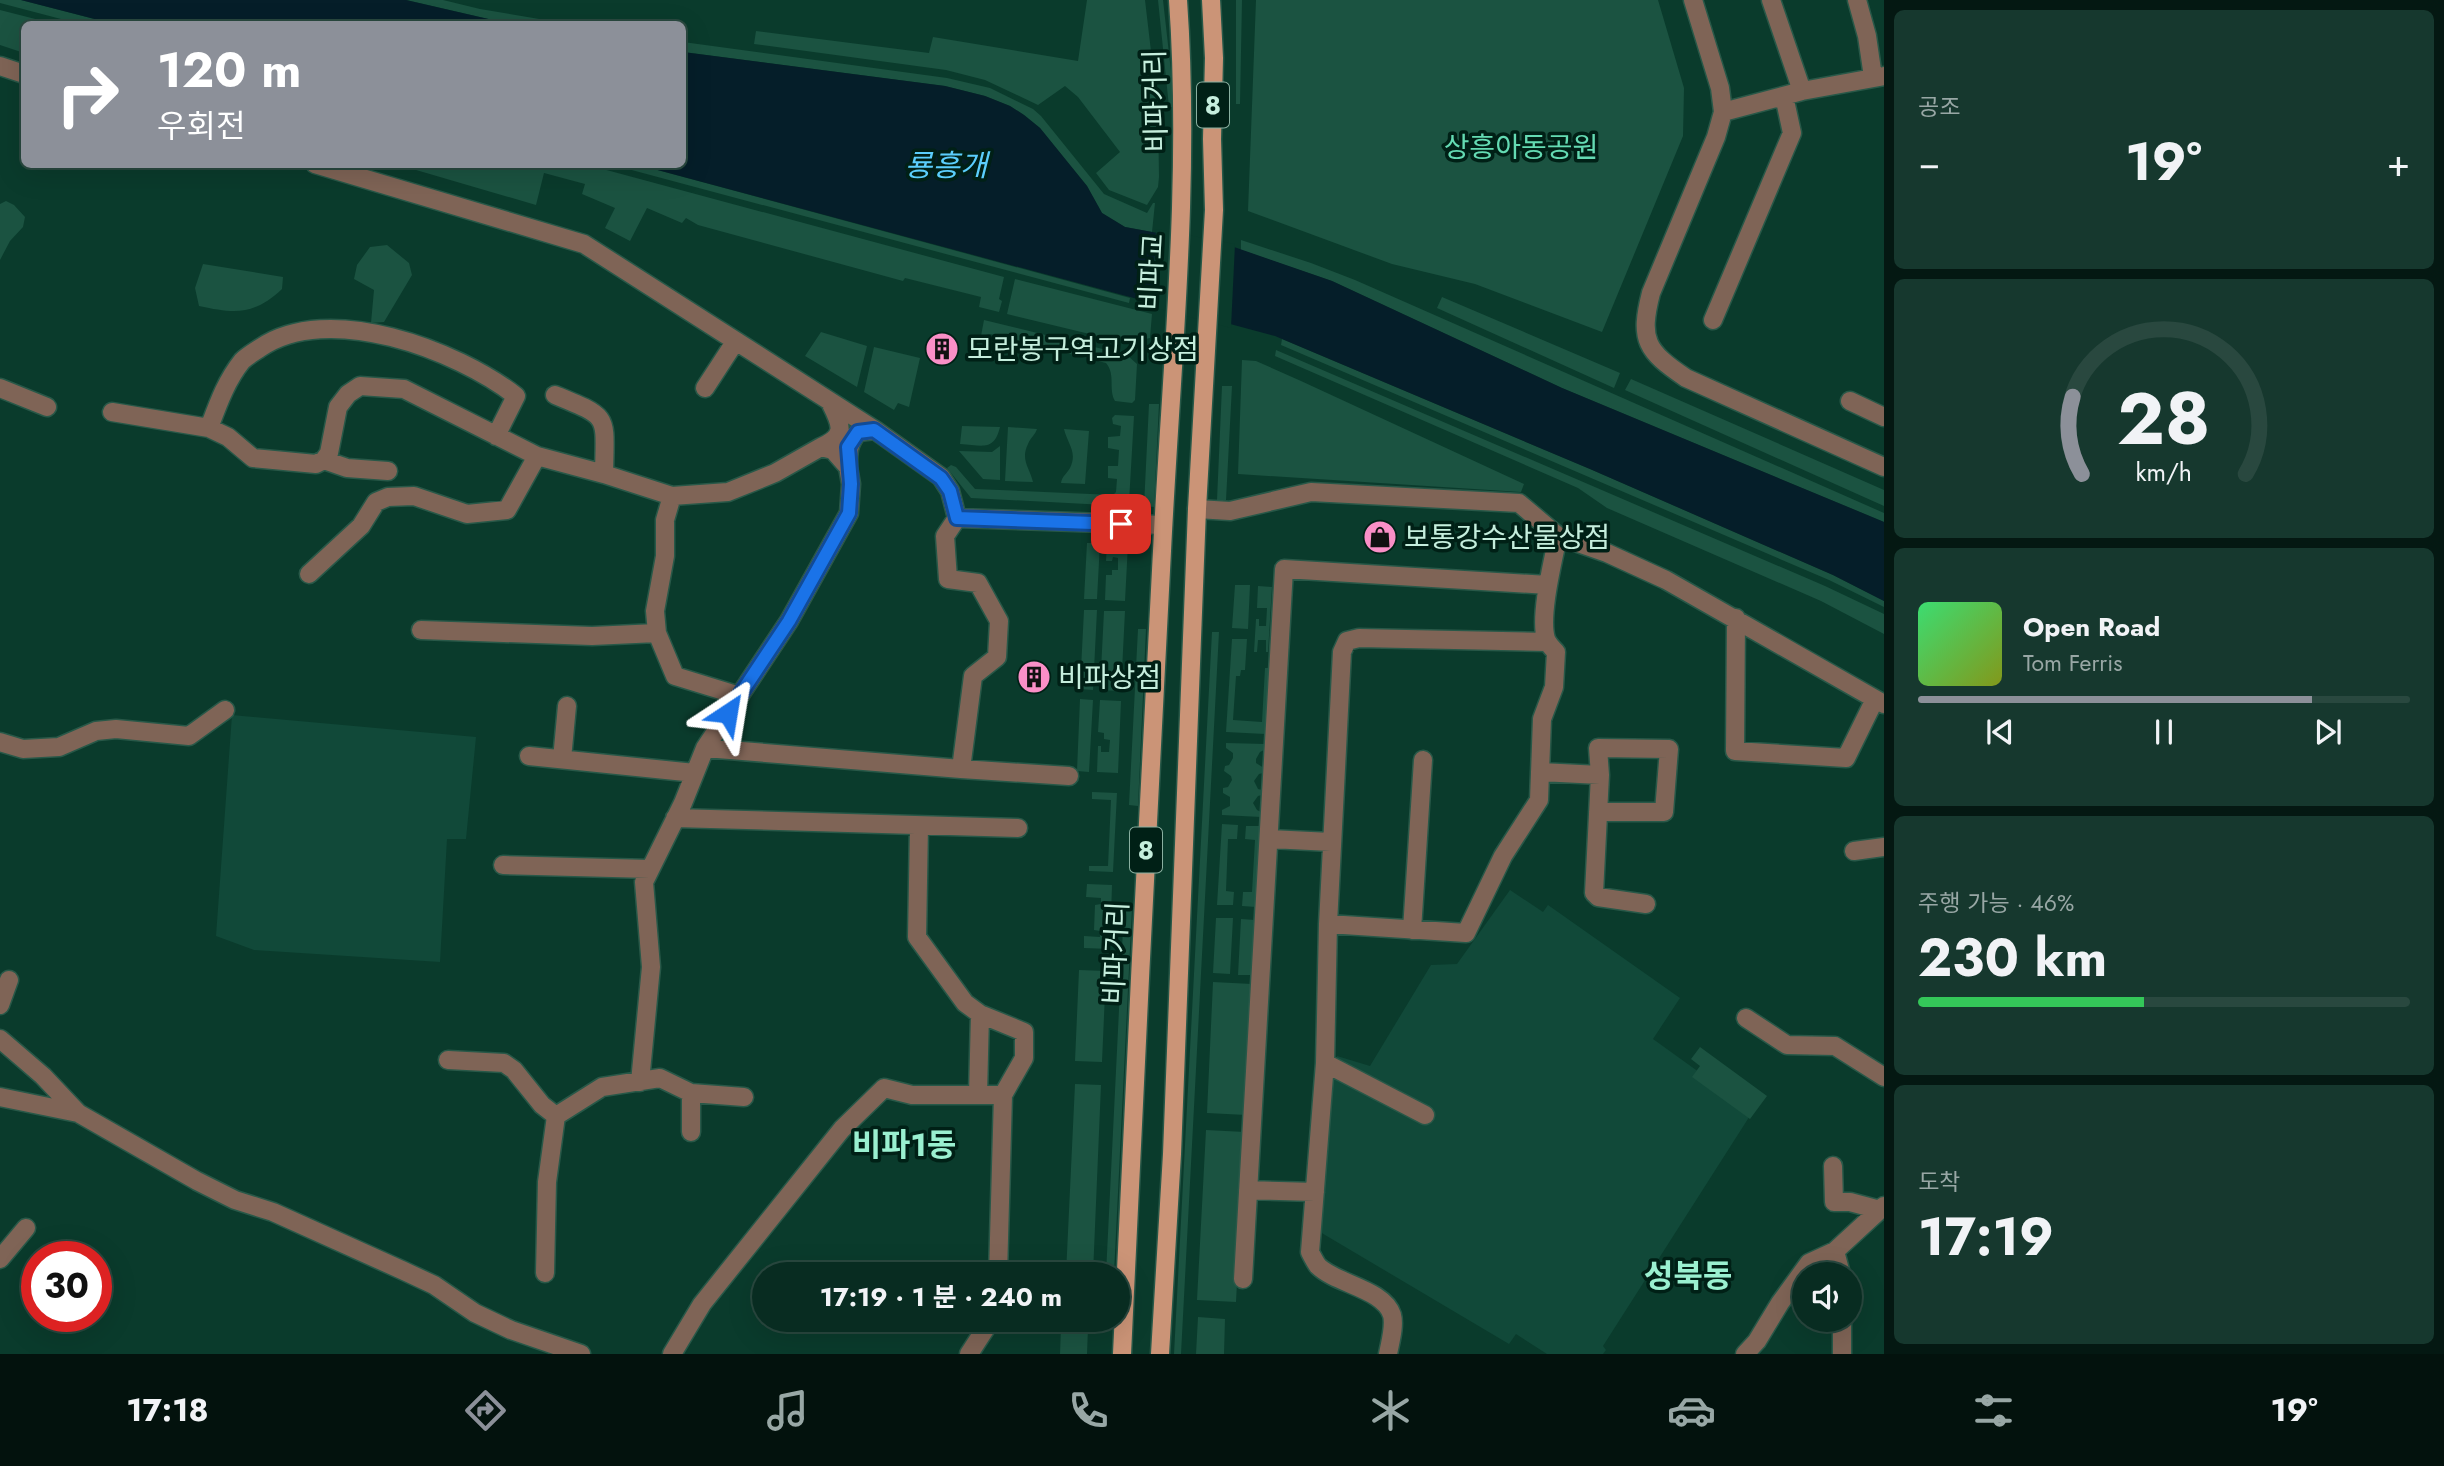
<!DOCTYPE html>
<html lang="ko">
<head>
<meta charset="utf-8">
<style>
	body { margin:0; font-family:Jost,"Noto Sans KR",sans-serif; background:#16382e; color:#f1f3f6; height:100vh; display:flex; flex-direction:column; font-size:26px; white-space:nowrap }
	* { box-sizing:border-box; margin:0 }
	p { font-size:23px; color:#98a7a5 }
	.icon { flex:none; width:38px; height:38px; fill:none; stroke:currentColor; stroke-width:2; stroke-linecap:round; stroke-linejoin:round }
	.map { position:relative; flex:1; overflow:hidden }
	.details { display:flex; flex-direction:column; gap:10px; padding:10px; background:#041812; width:560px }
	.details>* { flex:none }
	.guide { position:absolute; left:21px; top:21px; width:665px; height:147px; border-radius:10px; box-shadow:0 7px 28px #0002,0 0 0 2px #29483f; background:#8c9099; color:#fff; overflow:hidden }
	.buttons { position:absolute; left:1792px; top:1262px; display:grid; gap:14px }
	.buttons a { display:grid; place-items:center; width:70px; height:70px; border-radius:50%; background:#082c21; box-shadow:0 7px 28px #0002,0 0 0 2px #29483f; font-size:35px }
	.speed { position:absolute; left:21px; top:1241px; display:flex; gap:14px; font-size:35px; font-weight:700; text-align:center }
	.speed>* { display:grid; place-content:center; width:91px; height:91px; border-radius:50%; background:#082c21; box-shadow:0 7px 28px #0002,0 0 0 2px #29483f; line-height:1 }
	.speed .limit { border:10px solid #d22; background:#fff; color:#111 }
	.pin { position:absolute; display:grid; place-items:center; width:60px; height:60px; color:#fff; margin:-30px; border-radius:14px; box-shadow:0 4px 10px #0006 }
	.me { position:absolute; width:77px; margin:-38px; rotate:33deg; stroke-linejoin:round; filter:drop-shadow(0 0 5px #0008) }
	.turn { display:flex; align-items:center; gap:24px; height:147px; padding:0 21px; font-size:32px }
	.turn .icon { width:91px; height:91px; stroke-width:2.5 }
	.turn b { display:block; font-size:49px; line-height:60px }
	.big { font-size:52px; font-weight:700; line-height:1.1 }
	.details .card { flex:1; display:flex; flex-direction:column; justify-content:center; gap:10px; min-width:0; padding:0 24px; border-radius:10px; background:#16382e }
	.details .dial { align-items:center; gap:0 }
	.dial svg { height:182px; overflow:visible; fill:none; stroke:#29483f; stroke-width:7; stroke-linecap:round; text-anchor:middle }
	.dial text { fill:#f1f3f6; stroke:none }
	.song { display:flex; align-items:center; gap:21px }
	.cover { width:84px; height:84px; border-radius:10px; background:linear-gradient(135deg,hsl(140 70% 55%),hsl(70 70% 35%)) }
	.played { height:7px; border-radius:4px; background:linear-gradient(90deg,#8c9099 80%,#29483f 80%) }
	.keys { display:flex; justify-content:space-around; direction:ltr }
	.heat { display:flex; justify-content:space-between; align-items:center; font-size:38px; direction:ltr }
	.charge { height:10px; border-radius:5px; background:linear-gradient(90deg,#34c759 46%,#29483f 0) }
	.trip { position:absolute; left:752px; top:1262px; width:378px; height:70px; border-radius:35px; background:#082c21; box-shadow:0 7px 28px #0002,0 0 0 2px #29483f; font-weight:700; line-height:70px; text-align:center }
	.menu { display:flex; height:112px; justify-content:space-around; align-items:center; background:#03120d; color:#98a7a5 }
	.menu .icon { width:49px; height:49px }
	.menu .on { color:#8c9099 }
	.menu b { font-size:32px; color:#f1f3f6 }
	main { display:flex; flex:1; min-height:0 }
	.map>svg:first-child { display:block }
	.built { fill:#114939 }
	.green { fill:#1b5341 }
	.water { fill:#051e29 }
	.pier { fill:#0a3b2c }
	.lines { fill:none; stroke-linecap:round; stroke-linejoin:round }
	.minor-casing { stroke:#285848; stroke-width:21 }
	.major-casing { stroke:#285848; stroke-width:21 }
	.minor { stroke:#7f6456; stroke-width:18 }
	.major { stroke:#cb9477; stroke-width:18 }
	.route-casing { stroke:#114b97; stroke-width:18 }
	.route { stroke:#1a73e8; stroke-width:12 }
	.labels { text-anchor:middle; stroke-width:7; stroke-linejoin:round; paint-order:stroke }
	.shield { fill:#002016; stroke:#8ab0a1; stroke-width:2 }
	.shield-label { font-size:26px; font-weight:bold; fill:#c5eedd }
	.street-label { font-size:28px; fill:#c5eedd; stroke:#002016 }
	.park-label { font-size:28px; fill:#64dbb3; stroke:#002016 }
	.poi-label { font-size:28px; fill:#c5eedd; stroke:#002016; text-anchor:start }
	.water-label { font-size:30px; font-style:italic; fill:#5bcefd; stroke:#002016 }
	.quarter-label { font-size:32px; font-weight:bold; fill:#9af0d0; stroke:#002016 }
</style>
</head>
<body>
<main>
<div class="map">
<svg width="1884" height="1354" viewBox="0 0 1884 1354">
	<rect width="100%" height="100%" fill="#0a3b2c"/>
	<path class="built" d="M 232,715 L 476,737 L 466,839 L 447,839 L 440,962 L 254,950 L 216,936 Z
		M 1510,890 L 1543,912 L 1548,905 L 1680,998 L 1653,1039 L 1753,1111 L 1603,1346 L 1606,1350 L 1603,1354 L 1547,1354 L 1516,1334 L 1509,1344 L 1320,1232 L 1332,1081 L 1337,1056 L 1370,1066 L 1431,965 L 1457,964 Z"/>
	<path class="green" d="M 0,0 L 21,0 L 114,24 L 80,24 L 0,3 Z
		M 406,0 L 443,0 L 480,9 L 569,24 L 510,24 Z
		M 1087,0 L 1145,0 L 1158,111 L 1159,177 L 1158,187 L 1147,205 L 1109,190 L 1096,173 L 1120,152 L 1078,97 L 1065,86 L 1038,105 L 985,80 L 946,70 L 754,44 L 756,31 L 929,53 L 933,37 L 1078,61 Z
		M 1158,0 L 1163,0 L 1175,107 L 1169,107 Z
		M 1236,0 L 1242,0 L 1240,104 L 1236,104 Z
		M 1256,0 L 1658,0 L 1684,88 L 1683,136 L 1602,332 L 1475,284 L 1392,264 L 1248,211 Z
		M 0,10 L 55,24 L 24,24 L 24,53 L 0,45 Z
		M 683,42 L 947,78 L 990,88 L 1033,109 L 1041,116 L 1104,194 L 1147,213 L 1153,203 L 1155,203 L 1152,232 L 1125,227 L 1102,213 L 1087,186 L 1040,128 L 1024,115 L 1010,106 L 985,96 L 945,86 L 683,52 Z
		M 399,165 L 588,165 L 1004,277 L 999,299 L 1002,301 L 999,312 L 979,307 L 981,297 L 905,278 L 903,281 L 698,225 L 686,218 L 682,223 L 647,208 L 630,241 L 605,228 L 615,208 L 582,194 L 585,184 L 544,173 L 536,205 Z
		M 613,165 L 639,165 L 1130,298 L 1129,303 Z
		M 6,201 L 14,205 L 25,217 L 23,227 L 10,241 L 0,260 L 0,204 Z
		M 1241,240 L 1311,263 L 1355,280 L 1884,513 L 1884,522 L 1562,388 L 1332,281 L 1241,250 Z
		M 387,245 L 409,263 L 412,275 L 384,322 L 371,323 L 374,290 L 354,279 L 357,265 L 370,247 Z
		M 203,264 L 283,277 L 282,289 C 254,315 236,314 199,306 L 195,288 Z
		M 1015,279 L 1152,314 L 1150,338 L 1127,343 L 1007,314 Z
		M 1442,297 L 1620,373 L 1614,388 L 1437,308 Z
		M 984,320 L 1127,355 L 1137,364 L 1135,400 L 1132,403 L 1115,401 C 1108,389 1116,375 1106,363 L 990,334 L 981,336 Z
		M 821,332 L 867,346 L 857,387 L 805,356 Z
		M 1282,339 L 1590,469 L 1833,575 L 1884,601 L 1884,607 L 1829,580 L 1281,345 Z
		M 874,347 L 920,358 L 909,407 L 898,403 L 894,410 L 864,392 Z
		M 1276,350 L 1825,586 L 1884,614 L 1884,634 L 1821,601 L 1607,508 L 1578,488 L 1275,356 Z
		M 1242,360 L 1256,361 L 1301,381 L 1524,484 L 1521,492 L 1238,474 Z
		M 1631,379 L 1884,490 L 1884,506 L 1625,390 Z
		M 1222,386 L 1232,386 L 1226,500 L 1217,500 Z
		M 1149,404 L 1159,404 L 1154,507 L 1144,506 Z
		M 1115,415 L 1134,416 L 1129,502 L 1124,506 L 971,498 L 947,468 L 951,465 L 956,467 L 975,489 L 1113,495 L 1116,492 L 1117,479 L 1108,478 L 1108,466 L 1118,466 L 1119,450 L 1108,448 L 1108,437 L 1120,436 L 1121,426 L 1113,424 L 1112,418 Z
		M 962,426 L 1000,427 C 994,452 982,445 960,444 Z
		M 1008,427 L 1037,429 C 1035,435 1031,437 1028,444 C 1020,460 1030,468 1033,482 L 1005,481 Z
		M 1064,429 L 1089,431 L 1085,484 L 1061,483 C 1062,476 1066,475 1070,468 C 1078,452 1067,443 1064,429 Z
		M 1000,446 L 1000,480 L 983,479 L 959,451 L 992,452 Z
		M 1087,543 L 1100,543 L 1097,599 L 1084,599 Z
		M 1107,543 L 1128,544 L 1125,601 L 1105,600 L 1106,575 L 1112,575 L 1112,570 L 1118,570 L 1118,558 L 1113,557 L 1112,561 L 1106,561 Z
		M 1235,585 L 1250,585 L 1248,629 L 1232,628 Z
		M 1258,586 L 1272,587 L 1268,652 L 1266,652 L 1266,640 L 1258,640 L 1257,652 L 1254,652 L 1256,619 L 1259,619 L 1259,626 L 1266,626 L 1267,608 L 1257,608 Z
		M 1084,610 L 1097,610 L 1093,690 L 1080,689 Z
		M 1104,611 L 1125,611 L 1121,691 L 1100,690 Z
		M 1138,629 L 1146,629 L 1138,806 L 1129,805 Z
		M 1212,632 L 1219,632 L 1181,1354 L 1174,1354 Z
		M 1232,639 L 1247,639 L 1245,670 L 1241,670 L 1240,676 L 1236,676 L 1233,720 L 1262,722 L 1265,668 L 1269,668 L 1265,734 L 1226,732 Z
		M 1080,699 L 1093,700 L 1089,772 L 1077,771 Z
		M 1100,700 L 1121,701 L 1118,773 L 1097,772 L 1098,746 L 1101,746 L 1101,752 L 1109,752 L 1110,740 L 1104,739 L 1104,733 L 1098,732 Z
		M 1226,743 L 1265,744 L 1264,750 L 1260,752 L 1256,759 L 1256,763 L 1264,768 L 1263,773 L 1259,774 L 1254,781 L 1258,789 L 1262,790 L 1262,795 L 1258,796 L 1253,803 L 1257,810 L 1261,812 L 1261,817 L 1222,815 L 1222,810 L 1230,806 L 1230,797 L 1223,793 L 1223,788 L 1228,787 L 1232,780 L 1231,776 L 1224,771 L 1225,766 L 1229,765 L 1233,758 L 1233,753 L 1226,748 Z
		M 1092,792 L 1117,793 L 1113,872 L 1089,871 L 1089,866 L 1108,866 L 1111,800 L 1092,799 Z
		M 1222,824 L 1238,825 L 1237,839 L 1228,839 L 1226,891 L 1234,892 L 1233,905 L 1217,905 Z
		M 1246,826 L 1260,826 L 1256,907 L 1242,906 L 1243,892 L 1252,892 L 1255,840 L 1245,839 Z
		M 1087,884 L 1112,885 L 1110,949 L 1084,948 L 1084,936 L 1100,937 L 1100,931 L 1094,930 L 1095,905 L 1101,904 L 1101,898 L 1086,897 Z
		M 1124,908 L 1132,908 L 1114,1274 L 1106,1274 Z
		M 1216,918 L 1233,918 L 1230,974 L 1213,973 Z
		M 1241,919 L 1255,920 L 1252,975 L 1238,975 Z
		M 1079,970 L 1106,971 L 1102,1062 L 1075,1061 Z
		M 1213,982 L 1252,984 L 1246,1115 L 1207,1113 Z
		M 1700,1047 L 1767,1096 L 1750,1119 L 1692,1077 L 1700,1066 L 1691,1059 Z
		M 1075,1084 L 1101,1085 L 1093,1274 L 1066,1274 Z
		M 1206,1130 L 1245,1132 L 1236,1302 L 1197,1300 Z
		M 1198,1317 L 1225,1319 L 1224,1354 L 1196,1354 Z
		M 1061,1326 L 1088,1328 L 1087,1354 L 1060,1354 Z"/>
	<path class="water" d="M 21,0 L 406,0 L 510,24 L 114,24 Z
		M 683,52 L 945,86 L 985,96 L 1010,106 L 1024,115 L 1040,128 L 1087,186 L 1102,213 L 1125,227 L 1234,247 L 1332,281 L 1562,388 L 1884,522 L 1884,601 L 1833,575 L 1590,469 L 1275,336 L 639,165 L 682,164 Z"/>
	<path class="pier" d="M 1156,229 L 1235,244 L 1231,328 L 1152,307 Z"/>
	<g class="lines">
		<defs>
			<path id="minor" d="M 1693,0 L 1720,88 L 1723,112 L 1716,137 L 1651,293 C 1639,340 1646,351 1686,378 L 1884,467
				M 1771,0 L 1802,91
				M 1857,0 L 1867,36 L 1873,77
				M 0,66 L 24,74
				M 1723,112 L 1802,91 L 1884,76
				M 315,164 L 584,244 L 875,430 L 941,477 L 950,491 L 957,518 L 1163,525
				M 1713,320 L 1792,133 L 1784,96
				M 0,388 L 47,407
				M 705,388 L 735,342
				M 555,395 C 611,418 605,414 604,474 L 672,496 L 728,492 L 775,473 L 821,447 L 833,450 L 848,467 L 851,484 L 849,513 L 789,621 L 705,748 L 683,803 L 644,882 L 651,967 L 640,1082
				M 1850,401 L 1884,417
				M 112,412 L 209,428 L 228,437 L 253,458 L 316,464 L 324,460 L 329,453 L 338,407 L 348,394 L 360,386 L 404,389 L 537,456 L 604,474
				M 209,428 C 218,404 226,381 242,361 C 247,356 254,352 260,348 C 328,301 457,350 516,396 L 496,436
				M 821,447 C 846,436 842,426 831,404
				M 324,460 L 347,468 L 388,471
				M 848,467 C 848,452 848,444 858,432 L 875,430
				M 672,496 L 665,520 L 665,556 L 655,611 L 657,633 L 675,676 L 740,696
				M 1197,509 L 1230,511 L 1311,492 L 1519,503 L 1558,536 L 1607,553 L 1666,580 L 1884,704
				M 957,518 L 945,536 L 948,579 L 978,583 L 999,621 L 997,657 L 973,676 L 961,769
				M 309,574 L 361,526 L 376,502 L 388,497 L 414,496 L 467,514 L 507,510 L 537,456
				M 1736,618 L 1735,751 L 1846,758 L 1875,699
				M 421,630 L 592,636 L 657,633
				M 0,742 L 23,749 L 59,747 L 96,731 L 116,729 L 189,736 L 225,710
				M 705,748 L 961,769 L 1069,776
				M 529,756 L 695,773
				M 562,759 L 567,706
				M 1540,772 L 1600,775 L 1594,893 L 1598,897 L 1646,904
				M 1598,812 L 1664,812 L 1669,749 L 1598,748 L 1600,775
				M 675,818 L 1018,828
				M 1269,839 L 1331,842
				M 1854,851 L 1884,847
				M 503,865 L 650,869
				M 1328,924 L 1466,933 L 1503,856 L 1539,800 L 1542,719 L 1554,687 L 1556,652 C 1552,648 1548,644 1546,639 C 1539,616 1553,561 1558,536
				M 1412,930 L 1423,760
				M 0,1005 L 9,980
				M 1746,1018 L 1787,1045 L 1835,1046 L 1884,1077
				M 0,1039 L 43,1076 L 78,1113 L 197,1181 L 235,1200 L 273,1212 L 404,1271 L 434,1285 L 475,1313 L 511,1330 L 581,1354
				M 448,1060 L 504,1063 L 514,1070 L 542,1105 L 556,1116
				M 1325,1063 L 1425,1115
				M 978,1095 L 980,1014
				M 0,1097 L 78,1113
				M 691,1132 L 691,1093
				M 1833,1166 L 1834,1202 L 1850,1202 L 1880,1210
				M 1248,1190 L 1315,1192
				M 0,1259 L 26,1228
				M 545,1273 L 547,1182 L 556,1116 L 602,1087 L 660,1078 L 691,1093 L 744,1097
				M 998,1274 L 1003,1095
				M 1841,1274 L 1835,1251 L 1884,1206
				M 1243,1279 L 1284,569 L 1548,585
				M 1842,1320 L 1842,1354
				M 672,1354 L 702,1304 L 842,1129 L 884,1088 L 912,1095 L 1003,1095 L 1024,1058 L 1024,1032 L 980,1014 L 965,1003 L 917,937 L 919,826
				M 969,1354 L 991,1320
				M 1388,1354 C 1390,1343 1395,1326 1392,1315 C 1384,1289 1336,1284 1318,1266 C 1315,1262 1312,1256 1310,1252 L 1325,1063 L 1328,924 L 1342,652 L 1347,641 L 1359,638 L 1547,642
				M 1745,1354 L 1757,1341 L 1780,1303 L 1809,1263 L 1835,1251"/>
			<path id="major" d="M 1122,1354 C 1135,1086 1147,819 1162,551 C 1171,368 1191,184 1178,0
				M 1160,1354 L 1172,1154 L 1197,509 L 1214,210 L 1212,139 L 1214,58 L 1211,0"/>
		</defs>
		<use href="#minor" class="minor-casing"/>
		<use href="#major" class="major-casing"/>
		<use href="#minor" class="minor"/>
		<use href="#major" class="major"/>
	</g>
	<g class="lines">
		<defs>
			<path id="route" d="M 728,713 L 789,621 L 849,513 L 851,484 L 848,447 L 858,432 L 874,430 L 941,478 L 950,491 L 957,518 L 1121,524"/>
		</defs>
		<use href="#route" class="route-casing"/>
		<use href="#route" class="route"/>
	</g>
	<defs>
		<symbol id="building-disc" viewBox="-11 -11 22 22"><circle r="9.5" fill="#fa8fc7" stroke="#002016"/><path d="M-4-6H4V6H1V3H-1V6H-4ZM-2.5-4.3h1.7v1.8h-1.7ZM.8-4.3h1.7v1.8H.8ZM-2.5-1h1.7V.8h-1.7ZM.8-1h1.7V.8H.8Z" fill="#111"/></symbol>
		<symbol id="shop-disc" viewBox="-11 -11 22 22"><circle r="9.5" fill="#fa8fc7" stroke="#002016"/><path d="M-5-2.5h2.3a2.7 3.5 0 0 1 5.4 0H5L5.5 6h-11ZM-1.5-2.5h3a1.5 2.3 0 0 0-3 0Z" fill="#111"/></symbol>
	</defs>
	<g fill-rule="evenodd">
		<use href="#building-disc" x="923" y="330" width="38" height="38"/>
		<use href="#shop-disc" x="1361" y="518" width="38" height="38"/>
		<use href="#building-disc" x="1015" y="658" width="38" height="38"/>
	</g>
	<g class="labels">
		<g class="shield">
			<rect x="1197" y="82.5" width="32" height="45" rx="5"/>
			<rect x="1130" y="827.5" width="32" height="45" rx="5"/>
		</g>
		<g class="shield-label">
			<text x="1213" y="114">8</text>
			<text x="1146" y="859">8</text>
		</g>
		<g class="street-label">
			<text transform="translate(1155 101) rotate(-91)" y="10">비파거리</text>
			<text transform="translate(1151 272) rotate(-87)" y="10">비파교</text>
			<text transform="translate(1115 953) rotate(-87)" y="10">비파거리</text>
		</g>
		<g class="park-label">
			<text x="1521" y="157">상흥아동공원</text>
		</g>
		<g class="poi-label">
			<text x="967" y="359">모란봉구역고기상점</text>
			<text x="1404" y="547">보통강수산물상점</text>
			<text x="1058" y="687">비파상점</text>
		</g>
		<g class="water-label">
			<text x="946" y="176">룡흥개</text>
		</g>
		<g class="quarter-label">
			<text x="904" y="1156">비파1동</text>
			<text x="1688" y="1287">성북동</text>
		</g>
	</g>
</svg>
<div class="buttons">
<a><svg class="icon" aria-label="sound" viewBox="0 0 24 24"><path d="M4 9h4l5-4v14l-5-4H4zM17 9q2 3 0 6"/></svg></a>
</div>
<div class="speed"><div class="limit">30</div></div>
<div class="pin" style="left:1121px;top:524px;background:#d93025"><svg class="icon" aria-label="arrive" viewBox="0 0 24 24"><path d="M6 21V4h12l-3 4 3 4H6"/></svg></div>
<svg class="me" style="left:728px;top:713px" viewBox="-20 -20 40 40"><path d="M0-17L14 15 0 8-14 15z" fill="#1a73e8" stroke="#fff" stroke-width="4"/></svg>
<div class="trip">17:19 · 1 분 · 240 m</div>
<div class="guide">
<div class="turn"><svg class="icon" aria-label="right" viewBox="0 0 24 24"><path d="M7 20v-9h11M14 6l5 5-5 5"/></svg><div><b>120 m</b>우회전</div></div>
</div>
</div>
<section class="details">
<div class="card"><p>공조</p>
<div class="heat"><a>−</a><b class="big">19°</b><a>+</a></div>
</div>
<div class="card dial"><svg viewBox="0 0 100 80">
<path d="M14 69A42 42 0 1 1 86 69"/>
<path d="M14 69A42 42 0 0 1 10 35" stroke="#8c9099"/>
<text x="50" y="56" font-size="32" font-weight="700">28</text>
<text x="50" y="72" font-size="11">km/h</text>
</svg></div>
<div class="card">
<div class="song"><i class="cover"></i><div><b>Open Road</b><p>Tom Ferris</p></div></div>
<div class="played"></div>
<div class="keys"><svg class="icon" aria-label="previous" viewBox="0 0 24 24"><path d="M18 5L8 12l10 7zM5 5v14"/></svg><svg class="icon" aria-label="pause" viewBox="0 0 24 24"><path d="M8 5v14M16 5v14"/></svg><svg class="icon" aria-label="next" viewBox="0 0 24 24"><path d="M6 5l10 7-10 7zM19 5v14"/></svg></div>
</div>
<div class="card"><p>주행 가능 · 46%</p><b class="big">230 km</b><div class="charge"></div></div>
<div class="card"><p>도착</p><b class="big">17:19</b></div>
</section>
</main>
<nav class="menu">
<b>17:18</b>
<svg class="icon on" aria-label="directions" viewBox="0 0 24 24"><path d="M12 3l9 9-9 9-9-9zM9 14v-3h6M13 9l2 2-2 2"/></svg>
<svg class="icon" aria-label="music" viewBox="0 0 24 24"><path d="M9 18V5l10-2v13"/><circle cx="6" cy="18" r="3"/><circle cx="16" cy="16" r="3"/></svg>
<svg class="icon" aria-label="phone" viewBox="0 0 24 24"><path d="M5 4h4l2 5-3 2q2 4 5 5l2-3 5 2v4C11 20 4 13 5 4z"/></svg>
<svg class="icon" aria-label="climate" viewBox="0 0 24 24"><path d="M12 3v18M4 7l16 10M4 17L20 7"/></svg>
<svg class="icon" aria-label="car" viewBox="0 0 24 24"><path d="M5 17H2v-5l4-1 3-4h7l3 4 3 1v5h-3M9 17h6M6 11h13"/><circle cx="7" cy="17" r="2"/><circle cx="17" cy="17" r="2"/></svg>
<svg class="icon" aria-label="filters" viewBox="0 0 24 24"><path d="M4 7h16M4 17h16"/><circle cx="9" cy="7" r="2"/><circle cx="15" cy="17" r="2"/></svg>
<b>19°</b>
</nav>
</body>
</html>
